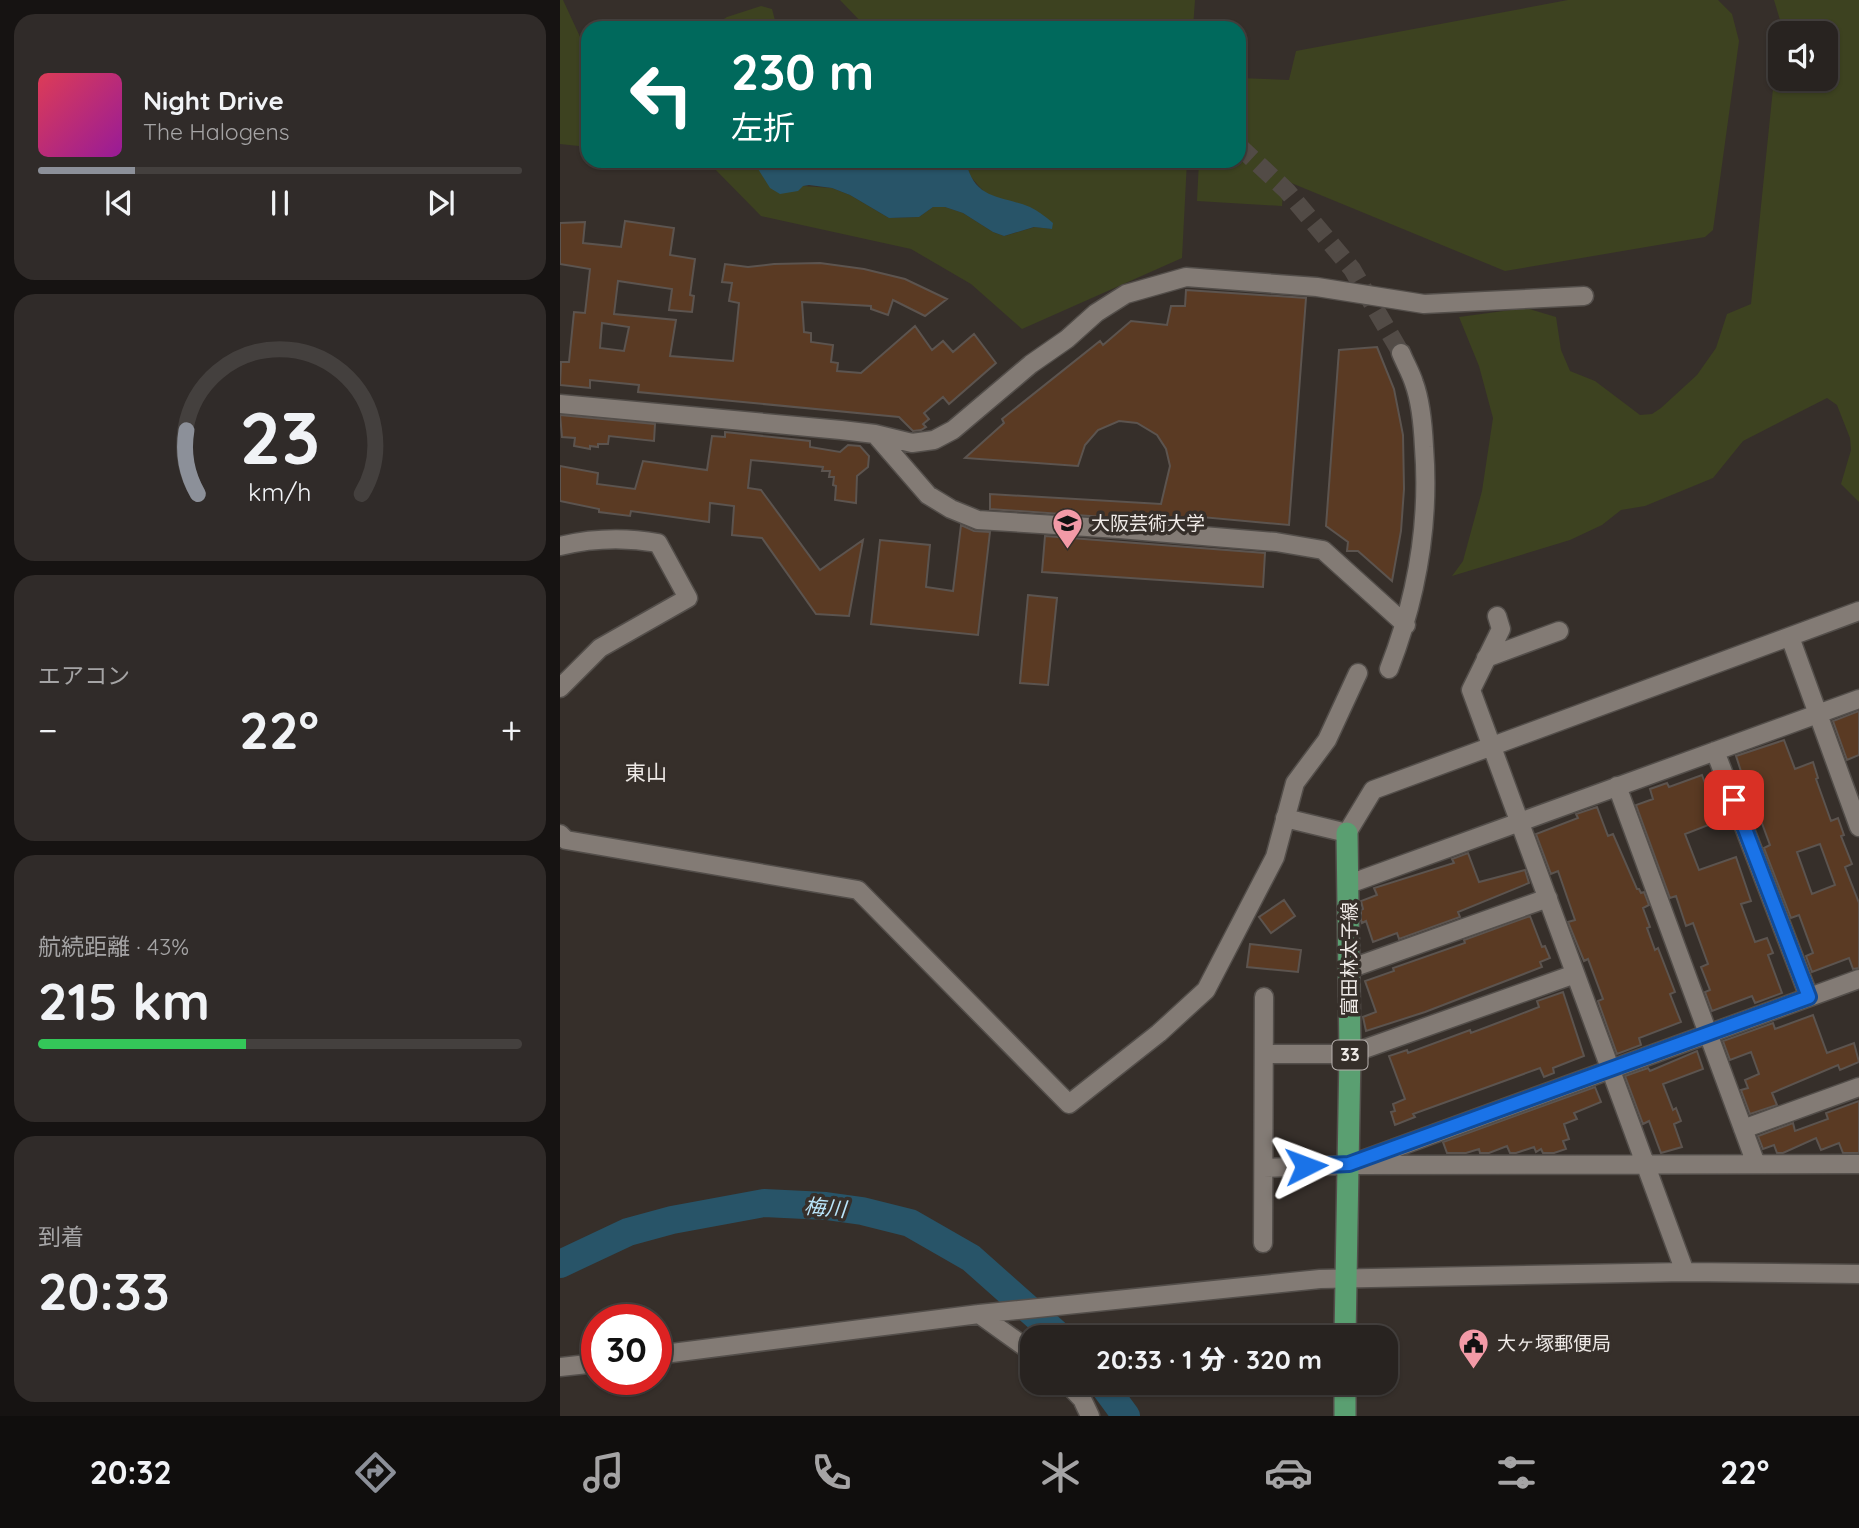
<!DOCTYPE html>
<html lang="ja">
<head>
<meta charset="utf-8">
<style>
	body { margin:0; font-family:Quicksand,"Noto Sans JP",sans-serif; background:#302b29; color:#f1f3f6; height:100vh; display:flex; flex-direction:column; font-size:26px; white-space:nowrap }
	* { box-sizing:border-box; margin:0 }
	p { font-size:23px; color:#a5a4a5 }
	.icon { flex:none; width:38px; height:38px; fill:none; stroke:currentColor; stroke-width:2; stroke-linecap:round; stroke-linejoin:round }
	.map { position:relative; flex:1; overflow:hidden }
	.side { display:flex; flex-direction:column; gap:14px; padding:14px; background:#161312; width:560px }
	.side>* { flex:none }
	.top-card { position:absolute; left:21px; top:21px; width:665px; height:147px; border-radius:21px; box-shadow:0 2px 5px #0004,0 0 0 2px #44403e; background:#00695c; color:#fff; overflow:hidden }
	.tools { position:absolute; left:1208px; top:21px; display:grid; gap:14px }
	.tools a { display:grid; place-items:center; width:70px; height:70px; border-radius:14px; background:#282320; box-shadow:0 2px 5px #0004,0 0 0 2px #44403e; font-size:35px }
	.speed { position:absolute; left:21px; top:1304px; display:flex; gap:14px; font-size:35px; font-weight:700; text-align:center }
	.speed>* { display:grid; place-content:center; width:91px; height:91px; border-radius:50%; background:#282320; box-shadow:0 2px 5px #0004,0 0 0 2px #44403e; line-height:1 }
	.speed .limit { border:10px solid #d22; background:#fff; color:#111 }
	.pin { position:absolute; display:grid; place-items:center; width:60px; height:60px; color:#fff; margin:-30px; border-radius:14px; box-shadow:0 4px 10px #0006 }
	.me { position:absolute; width:77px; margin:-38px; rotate:87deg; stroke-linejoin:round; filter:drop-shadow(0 0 5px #0008) }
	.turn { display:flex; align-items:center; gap:24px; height:147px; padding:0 35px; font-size:32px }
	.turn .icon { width:91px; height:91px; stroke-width:2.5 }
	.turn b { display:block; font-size:49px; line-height:60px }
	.big { font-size:52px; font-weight:800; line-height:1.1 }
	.side .widget { flex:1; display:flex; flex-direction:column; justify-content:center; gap:10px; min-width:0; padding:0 24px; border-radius:21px; background:#302b29 }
	.side .dial { align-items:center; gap:0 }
	.dial svg { height:182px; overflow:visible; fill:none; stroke:#44403e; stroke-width:7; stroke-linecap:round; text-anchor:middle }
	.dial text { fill:#f1f3f6; stroke:none }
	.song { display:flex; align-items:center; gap:21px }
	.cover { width:84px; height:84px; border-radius:10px; background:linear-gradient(135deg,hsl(350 70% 55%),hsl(300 70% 35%)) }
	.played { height:7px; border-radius:4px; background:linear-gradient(90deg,#8c9099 20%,#44403e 20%) }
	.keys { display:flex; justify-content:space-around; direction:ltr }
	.heat { display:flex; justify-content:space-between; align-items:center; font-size:38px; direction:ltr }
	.charge { height:10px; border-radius:5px; background:linear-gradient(90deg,#34c759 43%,#44403e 0) }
	.trip { position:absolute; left:460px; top:1325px; width:378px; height:70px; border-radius:21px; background:#282320; box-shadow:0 2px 5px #0004,0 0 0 2px #44403e; font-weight:800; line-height:70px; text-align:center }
	.dock { display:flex; height:112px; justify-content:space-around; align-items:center; background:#100e0d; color:#a5a4a5 }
	.dock .icon { width:49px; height:49px }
	.dock .active { color:#8c9099 }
	.dock b { font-size:32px; color:#f1f3f6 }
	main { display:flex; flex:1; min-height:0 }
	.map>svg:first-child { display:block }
	.green { fill:#3d4220; fill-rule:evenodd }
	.water { fill:#285468 }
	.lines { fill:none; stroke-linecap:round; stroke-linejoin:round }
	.river { stroke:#285468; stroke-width:28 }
	.building { fill:#5a3a23; stroke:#5c544f; stroke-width:2; fill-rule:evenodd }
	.minor-tunnel { stroke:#524b46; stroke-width:18; stroke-dasharray:18 9; stroke-linecap:butt }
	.minor-casing { stroke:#534e4a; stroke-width:21 }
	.major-casing { stroke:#534e4a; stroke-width:24 }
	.minor { stroke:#837b75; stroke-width:18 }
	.major { stroke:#5a9f71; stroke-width:21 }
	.route-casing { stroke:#114b97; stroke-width:18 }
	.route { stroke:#1a73e8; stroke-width:12 }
	.labels { text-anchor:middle; stroke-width:7; stroke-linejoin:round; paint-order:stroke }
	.shield { fill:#362f2a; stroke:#b7b1ae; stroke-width:2 }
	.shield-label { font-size:18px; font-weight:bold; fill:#eee9e6 }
	.poi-label { font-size:19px; fill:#eee9e6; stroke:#362f2a; text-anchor:start }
	.street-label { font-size:19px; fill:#eee9e6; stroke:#362f2a }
	.neighbourhood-label { font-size:21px; fill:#eee9e6; stroke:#362f2a }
	.water-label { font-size:21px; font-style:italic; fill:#bae5fa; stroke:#362f2a }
</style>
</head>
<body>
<main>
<section class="side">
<div class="widget">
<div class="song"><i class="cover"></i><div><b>Night Drive</b><p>The Halogens</p></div></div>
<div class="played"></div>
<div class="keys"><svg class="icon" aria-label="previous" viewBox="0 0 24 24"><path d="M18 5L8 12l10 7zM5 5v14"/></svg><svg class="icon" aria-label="pause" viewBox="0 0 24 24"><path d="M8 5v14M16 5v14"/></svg><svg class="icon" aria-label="next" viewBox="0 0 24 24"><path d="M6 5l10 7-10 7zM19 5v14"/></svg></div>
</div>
<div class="widget dial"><svg viewBox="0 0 100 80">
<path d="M14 69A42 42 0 1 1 86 69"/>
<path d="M14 69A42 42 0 0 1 9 41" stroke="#8c9099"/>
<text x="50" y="56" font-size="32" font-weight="700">23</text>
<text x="50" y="72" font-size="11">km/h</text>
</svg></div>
<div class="widget"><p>エアコン</p>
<div class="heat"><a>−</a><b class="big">22°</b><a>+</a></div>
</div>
<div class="widget"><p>航続距離 · 43%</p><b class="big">215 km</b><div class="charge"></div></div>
<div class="widget"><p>到着</p><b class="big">20:33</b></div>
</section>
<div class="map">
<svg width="1299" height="1416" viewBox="0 0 1299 1416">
	<rect width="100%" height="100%" fill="#362f2a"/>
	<path class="green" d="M 0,0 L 3,0 L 28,54 L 28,147 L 0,144 Z
		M 280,0 L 635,0 L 633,28 L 307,28 Z
		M 1008,0 L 1158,0 L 1172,14 L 1179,41 L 1153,230 L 1145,237 L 945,271 L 724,180 L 722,206 L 637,201 L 639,161 L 679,161 L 679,78 L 729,80 L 736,51 Z
		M 1214,0 L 1299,0 L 1299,502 L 1281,484 L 1291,450 L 1290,438 L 1277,405 L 1267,398 L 1183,441 L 1153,478 L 1085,506 L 1061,510 L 1042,525 L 1010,540 L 892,576 L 903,561 L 922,491 L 933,418 L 919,366 L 899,317 L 966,308 L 996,317 L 1001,350 L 1010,371 L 1035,381 L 1080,415 L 1092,414 L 1101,408 L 1137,375 L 1156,348 L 1167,314 L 1191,304 L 1220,20 ZM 1220,33 L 1265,33 L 1265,79 L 1220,79 Z
		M 201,6 L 212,9 L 217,28 L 150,28 L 167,17 Z
		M 147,161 L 193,161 L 243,186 L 272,188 L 290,195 L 329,218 L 359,217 L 373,207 L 385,207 L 403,213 L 433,232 L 444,236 L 475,227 L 492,229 L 425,193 L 410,176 L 406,161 L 627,161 L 622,258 L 462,329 L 411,284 L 351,249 L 201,216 Z"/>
	<path class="water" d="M 193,161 L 317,161 L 329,170 L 335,168 L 340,161 L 406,161 C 414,200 440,195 470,207 C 478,211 486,217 493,223 L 492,229 L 474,227 L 444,236 L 433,232 L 403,213 L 385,207 L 373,207 L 359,217 L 329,218 L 290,195 L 272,188 L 249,185 L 243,186 L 238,191 L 220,194 L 210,188 Z"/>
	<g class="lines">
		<path class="river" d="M 0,1264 L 68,1232 L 112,1220 L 204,1203 L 266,1206 L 302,1211 L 350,1223 L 411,1258 L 500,1337
			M 541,1382 L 566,1416"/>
	</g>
	<path class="building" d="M 65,221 L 114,228 L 110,255 L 135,259 L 130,295 L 134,296 L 132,312 L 109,310 L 112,289 L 58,281 L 54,314 L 116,320 L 110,356 L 173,361 L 179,303 L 169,301 L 172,283 L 162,282 L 165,264 L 188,267 L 214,264 L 260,263 L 304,269 L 345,279 L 387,299 L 365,316 L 333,300 L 328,315 L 311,309 L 311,306 L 242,302 L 244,332 L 251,333 L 251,342 L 273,345 L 271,362 L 278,363 L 277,371 L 301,373 L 355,326 L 372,350 L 383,341 L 393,352 L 414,334 L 436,363 L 389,404 L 383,397 L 364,413 L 369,419 L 363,424 L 366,427 L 361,430 L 353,431 L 339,417 L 78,392 L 79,385 L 30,380 L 30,388 L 0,385 L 1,362 L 9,362 L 14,312 L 25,313 L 30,269 L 0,264 L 0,223 L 25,222 L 23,243 L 61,247 ZM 42,323 L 69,327 L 64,351 L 40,348 Z
		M 626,290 L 746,298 L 729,525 L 642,517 L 642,524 L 430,509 L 430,494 L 601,504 L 610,466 L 606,449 L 597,435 L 577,423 L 559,421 L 538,430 L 525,445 L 518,466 L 405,458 L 444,423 L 442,419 L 540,341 L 543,345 L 571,321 L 607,325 L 611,306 L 625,306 Z
		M 817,347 L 834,389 L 843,435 L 844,489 L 841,531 L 832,581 L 798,551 L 787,551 L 788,542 L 766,526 L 779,350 Z
		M 0,415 L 95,424 L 94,441 L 49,436 L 48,444 L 38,444 L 38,447 L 30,446 L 30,449 L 14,446 L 15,438 L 2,437 Z
		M 165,432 L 250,441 L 250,447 L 280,452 L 288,445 L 300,446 L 309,456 L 308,467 L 297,476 L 296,503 L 275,500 L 276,486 L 273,485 L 274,477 L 269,477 L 270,471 L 262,471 L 263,467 L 191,460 L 188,488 L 201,490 L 260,570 L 303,540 L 289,616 L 256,614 L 202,538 L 172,535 L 174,506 L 150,503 L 149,522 L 71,511 L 70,516 L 39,512 L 39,509 L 0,501 L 0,466 L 38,473 L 37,484 L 75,489 L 83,461 L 147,470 L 152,436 L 165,437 Z
		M 401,525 L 414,531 L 430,532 L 418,635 L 311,624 L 320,540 L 370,545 L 366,587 L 393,591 Z
		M 485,536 L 705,553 L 703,587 L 482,572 Z
		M 468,595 L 497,598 L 488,685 L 460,683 Z
		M 1299,711 L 1299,755 L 1287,760 L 1273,721 Z
		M 1224,740 L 1235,769 L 1253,762 L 1258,778 L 1256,779 L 1271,821 L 1278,818 L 1284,835 L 1281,836 L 1292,864 L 1285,867 L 1299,903 L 1299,968 L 1293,969 L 1289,958 L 1252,972 L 1246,956 L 1253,953 L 1239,915 L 1231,918 L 1204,848 L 1210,845 L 1197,810 L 1194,811 L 1176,756 ZM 1260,844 L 1275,885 L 1252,894 L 1237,852 Z
		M 1142,775 L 1152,802 L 1157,800 L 1164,819 L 1125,834 L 1139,870 L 1176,857 L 1191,901 L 1181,904 L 1195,942 L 1207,938 L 1213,953 L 1208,955 L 1222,993 L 1195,1003 L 1192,996 L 1152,1011 L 1145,992 L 1150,990 L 1141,967 L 1148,964 L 1133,923 L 1126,926 L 1116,896 L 1110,898 L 1076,805 L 1093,799 L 1090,789 L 1107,783 L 1109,787 Z
		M 1037,807 L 1048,836 L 1053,834 L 1077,889 L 1079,889 L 1081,893 L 1084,892 L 1089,905 L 1083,908 L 1090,927 L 1087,928 L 1095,950 L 1098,948 L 1115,992 L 1110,994 L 1121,1022 L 1079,1038 L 1081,1045 L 1057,1054 L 1038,1001 L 1043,999 L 1028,959 L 1024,961 L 1008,922 L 1015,920 L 998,871 L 991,874 L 976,834 L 1018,818 L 1016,814 Z
		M 908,853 L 919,882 L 965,870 L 969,883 L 898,912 L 900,917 L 839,939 L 837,933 L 813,942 L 806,921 L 802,923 L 801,920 L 801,910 L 803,909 L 801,901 L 817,895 L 814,888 L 894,863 L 892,859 Z
		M 724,900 L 735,916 L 711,933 L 699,917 Z
		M 970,916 L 982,947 L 985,946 L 990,958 L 980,962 L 982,967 L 865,1012 L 806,1031 L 803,1017 L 816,1012 L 805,981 L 834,971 L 833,968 L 905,943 L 904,940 Z
		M 690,944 L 741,950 L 738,972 L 687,967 Z
		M 1003,992 L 1024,1056 L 993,1068 L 994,1073 L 984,1077 L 980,1068 L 853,1114 L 855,1117 L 835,1125 L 831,1112 L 835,1111 L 833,1104 L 845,1099 L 829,1056 L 847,1050 L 848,1053 L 910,1030 L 911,1033 L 948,1019 L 979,1007 L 977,1001 Z
		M 1253,1015 L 1267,1053 L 1294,1043 L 1299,1062 L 1280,1070 L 1278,1065 L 1212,1093 L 1217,1105 L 1190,1114 L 1181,1090 L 1188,1088 L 1185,1080 L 1199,1074 L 1191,1052 L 1170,1060 L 1163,1041 L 1213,1023 L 1215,1029 Z
		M 1137,1051 L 1143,1069 L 1103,1084 L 1113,1110 L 1116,1108 L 1121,1121 L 1114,1124 L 1122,1147 L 1101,1153 L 1089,1121 L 1083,1124 L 1065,1076 L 1088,1068 L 1090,1071 Z
		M 1035,1087 L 1041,1102 L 1014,1113 L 1017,1119 L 1004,1124 L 1009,1139 L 1003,1141 L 1006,1149 L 994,1153 L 983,1153 L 981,1149 L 976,1152 L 974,1147 L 956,1153 L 950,1153 L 947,1146 L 929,1153 L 920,1153 L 919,1149 L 906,1153 L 887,1153 L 883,1142 Z
		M 1299,1101 L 1299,1153 L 1283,1153 L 1279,1143 L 1261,1150 L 1256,1138 L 1223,1153 L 1217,1153 L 1214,1145 L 1203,1149 L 1198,1136 L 1233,1123 L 1235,1131 L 1268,1119 L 1266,1113 Z"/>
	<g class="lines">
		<path class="minor-tunnel" d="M 679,146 L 727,191 L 792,269 L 841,353"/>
		<defs>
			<path id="minor" d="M 0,404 L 281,430 L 315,434 L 352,443 L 374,440 L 393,430 L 471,364 L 507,339 L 536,313 L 566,294 L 626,277 L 757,287 L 864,304 L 1024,296
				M 315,434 L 368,495 L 391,509 L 418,520 L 559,529 L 716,542 L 763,550 L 846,625
				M 0,546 C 33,538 64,537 98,543 L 128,598 L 40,648 L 0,688
				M 937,616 L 941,629 L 911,690 L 1125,1272
				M 1230,637 L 1299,827
				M 926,658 L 999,631
				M 829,669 C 857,597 870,525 864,447 C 863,426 861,402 854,383 C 851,373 845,363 841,353
				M 1155,751 L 1249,997
				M 1057,786 L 1196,1164
				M 725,818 L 787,833 L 813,790 L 1299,611
				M 0,834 L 6,840 L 298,890 L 509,1104 L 599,1033 L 646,990 L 715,857 L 735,783 L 767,740 L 798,673
				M 789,884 L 1299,699
				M 789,969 L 988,898
				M 704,1054 L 790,1054 L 1015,974
				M 1183,1129 L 1299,1087
				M 802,1160 L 1299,979
				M 704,1168 L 789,1165 L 1299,1164
				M 703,1243 L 704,997
				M 419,1314 L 472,1352
				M 96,1355 L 419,1314 L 760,1279 L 1125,1272 L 1299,1274
				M 0,1367 L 37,1363
				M 506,1382 L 522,1399 L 530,1416"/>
			<path id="major" d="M 785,1337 L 790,1054 L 787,833
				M 785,1382 L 785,1416"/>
		</defs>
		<use href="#minor" class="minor-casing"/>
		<use href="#major" class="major-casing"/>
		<use href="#minor" class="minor"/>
		<use href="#major" class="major"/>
	</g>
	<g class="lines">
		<defs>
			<path id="route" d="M 746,1166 L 789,1164 L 1249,997 L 1174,800"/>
		</defs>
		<use href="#route" class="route-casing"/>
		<use href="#route" class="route"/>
	</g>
	<defs>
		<symbol id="university-pin" viewBox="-11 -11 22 30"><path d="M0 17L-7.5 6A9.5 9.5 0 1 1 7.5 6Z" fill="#f39aa7" stroke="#362f2a"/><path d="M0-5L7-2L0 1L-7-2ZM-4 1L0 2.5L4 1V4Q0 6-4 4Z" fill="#111"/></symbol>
		<symbol id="civic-pin" viewBox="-11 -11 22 30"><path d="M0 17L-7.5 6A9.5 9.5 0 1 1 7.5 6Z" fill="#f39aa7" stroke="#362f2a"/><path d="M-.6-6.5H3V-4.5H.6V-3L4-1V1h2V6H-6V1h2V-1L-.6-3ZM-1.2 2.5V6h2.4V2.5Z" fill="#111"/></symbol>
	</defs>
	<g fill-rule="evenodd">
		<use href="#university-pin" x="490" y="506" width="35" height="47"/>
		<use href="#civic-pin" x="896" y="1326" width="35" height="47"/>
	</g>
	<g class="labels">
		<rect class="shield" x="772.5" y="1040.5" width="35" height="29" rx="5"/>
		<g class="shield-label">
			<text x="790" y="1061">33</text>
		</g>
		<g class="poi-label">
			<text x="531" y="530">大阪芸術大学</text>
			<text x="937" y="1350">大ヶ塚郵便局</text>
		</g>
		<g class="street-label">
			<text transform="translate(789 959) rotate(-90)" y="7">富田林太子線</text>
		</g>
		<g class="neighbourhood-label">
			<text x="86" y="780">東山</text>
		</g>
		<g class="water-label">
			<text transform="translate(265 1208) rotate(5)" y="7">梅川</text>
		</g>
	</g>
</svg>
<div class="tools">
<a><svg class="icon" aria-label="sound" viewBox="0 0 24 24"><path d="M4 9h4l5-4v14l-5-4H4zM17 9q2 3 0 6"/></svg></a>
</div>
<div class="speed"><div class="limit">30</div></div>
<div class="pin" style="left:1174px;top:800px;background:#d93025"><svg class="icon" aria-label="arrive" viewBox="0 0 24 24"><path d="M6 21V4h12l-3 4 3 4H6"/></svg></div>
<svg class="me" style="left:746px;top:1166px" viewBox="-20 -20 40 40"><path d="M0-17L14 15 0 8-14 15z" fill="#1a73e8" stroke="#fff" stroke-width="4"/></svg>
<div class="trip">20:33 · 1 分 · 320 m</div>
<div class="top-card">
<div class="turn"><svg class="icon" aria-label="left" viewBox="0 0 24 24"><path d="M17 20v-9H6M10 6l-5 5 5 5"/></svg><div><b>230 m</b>左折</div></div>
</div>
</div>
</main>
<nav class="dock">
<b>20:32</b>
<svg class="icon active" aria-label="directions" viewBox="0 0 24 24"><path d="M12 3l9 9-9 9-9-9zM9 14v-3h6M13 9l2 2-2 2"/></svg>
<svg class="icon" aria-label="music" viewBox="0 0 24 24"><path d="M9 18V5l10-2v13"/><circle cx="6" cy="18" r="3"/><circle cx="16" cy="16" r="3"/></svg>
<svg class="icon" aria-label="phone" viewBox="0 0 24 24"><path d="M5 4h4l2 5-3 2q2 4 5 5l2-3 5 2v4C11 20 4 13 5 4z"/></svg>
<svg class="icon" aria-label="climate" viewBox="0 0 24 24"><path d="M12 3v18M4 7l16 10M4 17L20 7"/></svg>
<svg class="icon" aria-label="car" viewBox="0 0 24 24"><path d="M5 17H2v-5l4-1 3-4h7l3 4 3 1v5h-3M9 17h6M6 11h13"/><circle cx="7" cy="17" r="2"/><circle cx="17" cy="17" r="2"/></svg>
<svg class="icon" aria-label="filters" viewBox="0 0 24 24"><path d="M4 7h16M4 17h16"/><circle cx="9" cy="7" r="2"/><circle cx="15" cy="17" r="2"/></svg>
<b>22°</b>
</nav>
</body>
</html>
